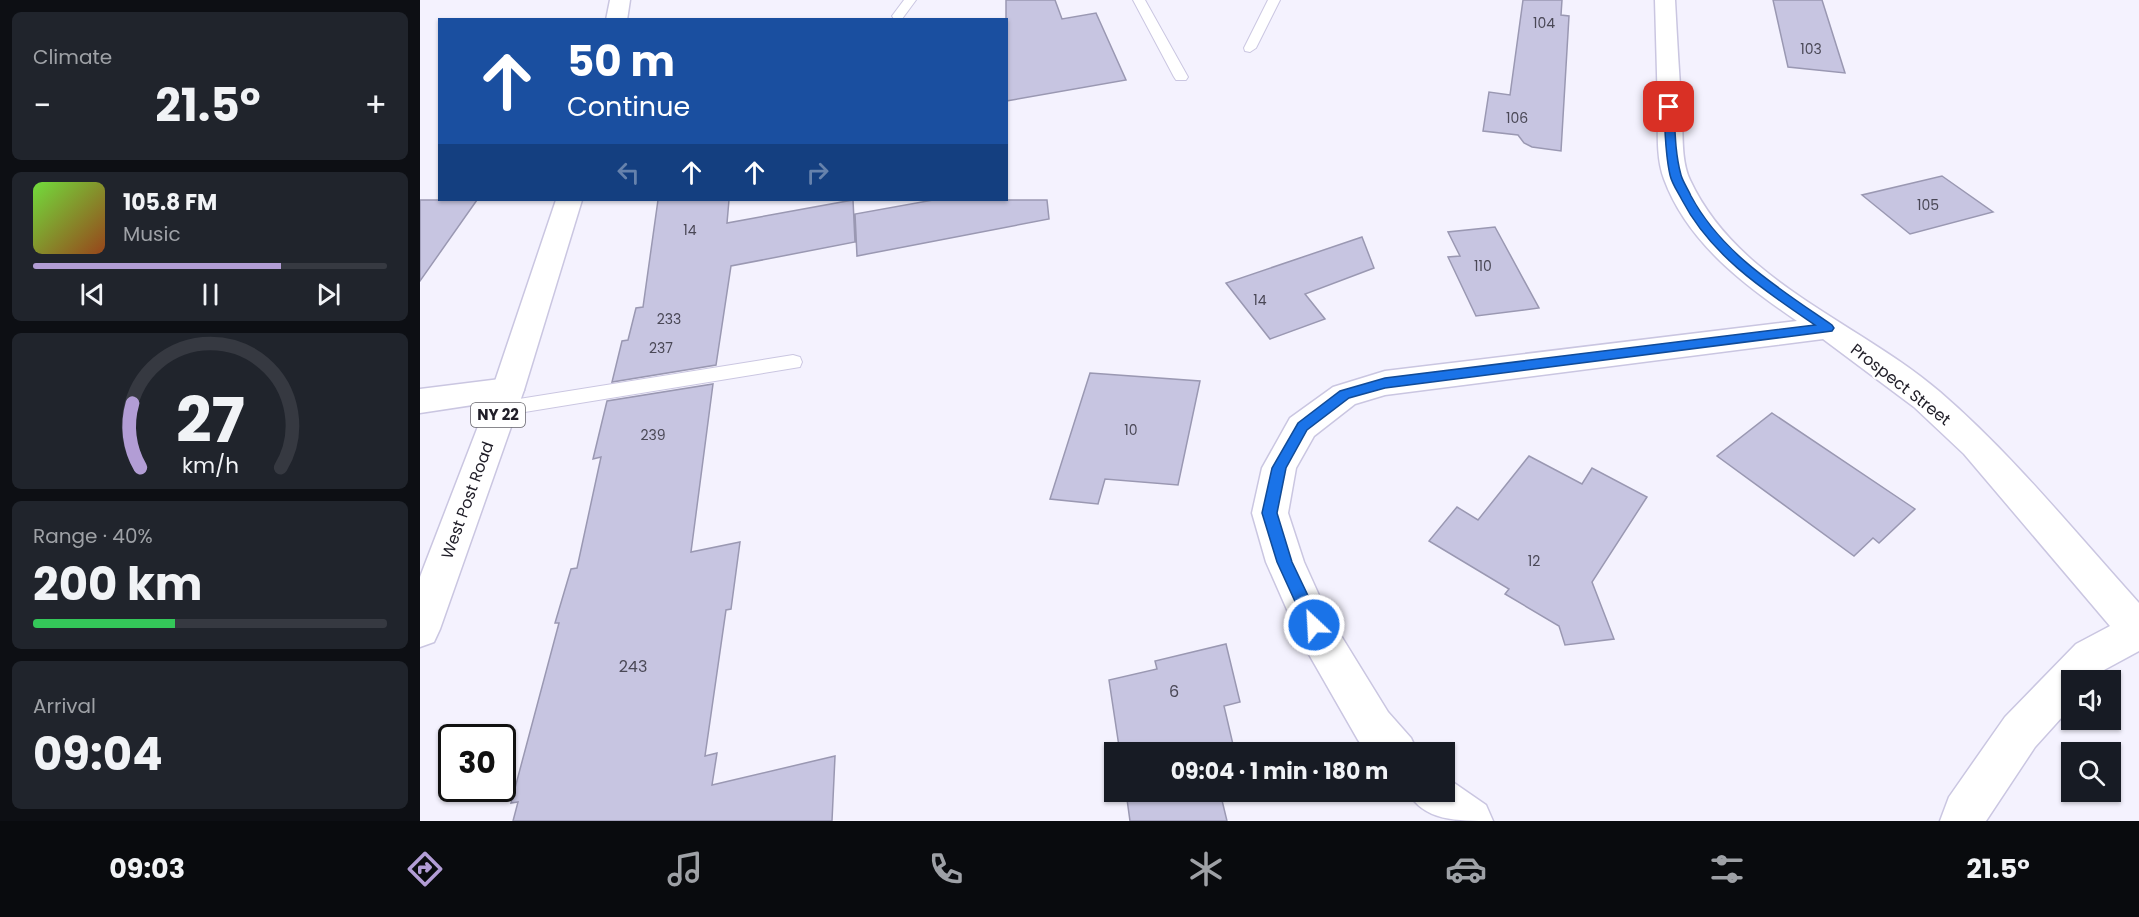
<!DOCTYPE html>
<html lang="en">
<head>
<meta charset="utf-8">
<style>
	body { margin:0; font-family:Poppins,sans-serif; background:#20242c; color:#f1f3f6; height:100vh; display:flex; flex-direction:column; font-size:22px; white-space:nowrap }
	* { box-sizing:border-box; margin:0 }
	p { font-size:20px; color:#9ea1a6 }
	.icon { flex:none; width:33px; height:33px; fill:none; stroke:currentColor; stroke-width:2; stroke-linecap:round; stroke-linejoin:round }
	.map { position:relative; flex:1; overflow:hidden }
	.drawer { display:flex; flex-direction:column; gap:12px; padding:12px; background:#0d0f14; width:420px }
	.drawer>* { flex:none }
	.hud { position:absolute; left:18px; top:18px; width:570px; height:183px; border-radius:0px; box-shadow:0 2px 4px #0004; background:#1a4fa0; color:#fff; overflow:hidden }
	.fabs { position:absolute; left:1641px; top:670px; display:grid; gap:12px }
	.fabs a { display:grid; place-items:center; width:60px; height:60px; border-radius:0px; background:#171b24; box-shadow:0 2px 4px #0004; font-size:30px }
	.speed { position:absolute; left:18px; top:724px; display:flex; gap:12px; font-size:30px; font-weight:700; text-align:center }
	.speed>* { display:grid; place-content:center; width:78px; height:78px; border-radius:50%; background:#171b24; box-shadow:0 2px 4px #0004; line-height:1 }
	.speed .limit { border:3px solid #111; border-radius:9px; background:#fff; color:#111 }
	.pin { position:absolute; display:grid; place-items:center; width:51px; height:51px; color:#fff; margin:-26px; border-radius:12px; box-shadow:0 3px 9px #0006 }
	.me { position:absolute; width:66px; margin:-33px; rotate:335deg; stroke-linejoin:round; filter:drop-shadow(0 0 4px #0008) }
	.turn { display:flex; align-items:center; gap:21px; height:126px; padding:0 30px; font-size:27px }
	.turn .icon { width:78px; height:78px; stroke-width:2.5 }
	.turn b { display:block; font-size:42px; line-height:51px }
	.lanes { display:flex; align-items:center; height:57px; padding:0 30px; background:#0003; justify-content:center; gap:30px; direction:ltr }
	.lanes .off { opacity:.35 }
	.big { font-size:45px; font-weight:700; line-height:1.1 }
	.drawer .tile { flex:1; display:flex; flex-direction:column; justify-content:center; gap:9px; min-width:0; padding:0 21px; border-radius:9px; background:#20242c }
	.drawer .dial { align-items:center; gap:0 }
	.dial svg { height:156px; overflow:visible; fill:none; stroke:#363941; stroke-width:7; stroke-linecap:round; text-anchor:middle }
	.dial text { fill:#f1f3f6; stroke:none }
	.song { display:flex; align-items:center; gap:18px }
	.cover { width:72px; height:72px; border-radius:9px; background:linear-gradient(135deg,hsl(100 70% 55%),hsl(20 70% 35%)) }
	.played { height:6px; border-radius:3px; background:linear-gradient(90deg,#b29dd5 70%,#363941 70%) }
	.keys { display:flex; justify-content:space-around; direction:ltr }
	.heat { display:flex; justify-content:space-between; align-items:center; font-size:33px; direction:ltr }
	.charge { height:9px; border-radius:4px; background:linear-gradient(90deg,#34c759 40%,#363941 0) }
	.trip { position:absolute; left:684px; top:742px; width:351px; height:60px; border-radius:0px; background:#171b24; box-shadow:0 2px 4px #0004; font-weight:700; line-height:60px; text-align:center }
	.menu { display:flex; height:96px; justify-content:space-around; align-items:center; background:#090b0e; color:#9ea1a6 }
	.menu .icon { width:42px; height:42px }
	.menu .selected { color:#b29dd5 }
	.menu b { font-size:27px; color:#f1f3f6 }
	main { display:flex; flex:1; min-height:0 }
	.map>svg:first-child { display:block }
	.building { fill:#c7c5e1; stroke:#9a98b2; stroke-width:1.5 }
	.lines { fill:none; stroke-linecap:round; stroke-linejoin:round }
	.service-casing { stroke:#cac6e1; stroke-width:2 }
	.minor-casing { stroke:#cac6e1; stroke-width:3 }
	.primary-casing { stroke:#cac6e1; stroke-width:3 }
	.service { fill:#fff; fill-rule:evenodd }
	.minor { fill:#fff; fill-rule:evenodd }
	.primary { fill:#fff; fill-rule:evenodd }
	.route { fill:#1a73e8; stroke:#114b97; stroke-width:1.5 }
	.labels { text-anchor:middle; stroke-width:4.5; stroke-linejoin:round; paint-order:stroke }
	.number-label { font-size:14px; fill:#4a4856 }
	.shield { fill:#fff; stroke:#636268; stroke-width:1.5 }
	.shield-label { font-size:15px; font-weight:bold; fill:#201e28 }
	.street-label { font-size:16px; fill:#201e28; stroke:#fff }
	.near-number-label { font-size:16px; fill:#4a4856 }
</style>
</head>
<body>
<main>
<section class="drawer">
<div class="tile"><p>Climate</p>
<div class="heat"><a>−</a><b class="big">21.5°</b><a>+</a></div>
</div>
<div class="tile">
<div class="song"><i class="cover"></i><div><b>105.8 FM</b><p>Music</p></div></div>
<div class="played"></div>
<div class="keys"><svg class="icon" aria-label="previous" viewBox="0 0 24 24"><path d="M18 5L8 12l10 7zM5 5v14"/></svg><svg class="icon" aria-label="pause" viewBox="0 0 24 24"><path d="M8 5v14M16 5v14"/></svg><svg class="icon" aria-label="next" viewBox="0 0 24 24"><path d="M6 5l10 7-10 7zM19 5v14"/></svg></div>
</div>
<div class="tile dial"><svg viewBox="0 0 100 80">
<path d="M14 69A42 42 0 1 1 86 69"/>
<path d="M14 69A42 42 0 0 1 10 36" stroke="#b29dd5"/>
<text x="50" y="56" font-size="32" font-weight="700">27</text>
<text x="50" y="72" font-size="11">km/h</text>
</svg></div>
<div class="tile"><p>Range · 40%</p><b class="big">200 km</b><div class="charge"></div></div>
<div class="tile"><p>Arrival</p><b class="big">09:04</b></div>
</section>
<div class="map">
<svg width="1719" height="821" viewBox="0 0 1719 821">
	<rect width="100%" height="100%" fill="#f4f2fe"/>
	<path class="building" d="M 586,0 L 635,0 L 642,19 L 676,13 L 706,80 L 586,101 Z
		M 1103,0 L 1142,0 L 1141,15 L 1149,16 L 1141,151 L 1112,147 L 1104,143 L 1098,135 L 1063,131 L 1069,92 L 1090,95 Z
		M 1353,0 L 1402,0 L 1425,73 L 1368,67 Z
		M 1522,176 L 1573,212 L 1490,234 L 1442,195 Z
		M 0,200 L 57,200 L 0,281 Z
		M 238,200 L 309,200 L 307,223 L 433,200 L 435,242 L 311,266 L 296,365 L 192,382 L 202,341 L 208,340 L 216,308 L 223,307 Z
		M 513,200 L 627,200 L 629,219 L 437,256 L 435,214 Z
		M 1075,227 L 1119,308 L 1056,316 L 1028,257 L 1040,256 L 1028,232 Z
		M 942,237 L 954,268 L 885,294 L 905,319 L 850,339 L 806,283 Z
		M 670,373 L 780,381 L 758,485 L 685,479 L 678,504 L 630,499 Z
		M 293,384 L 271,552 L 320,542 L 311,609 L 306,610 L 285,756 L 297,753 L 292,785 L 415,756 L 412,821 L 93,821 L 98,802 L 91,803 L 139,623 L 135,623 L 151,569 L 157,568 L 181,457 L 173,459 L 187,401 Z
		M 1352,413 L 1495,509 L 1459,543 L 1453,538 L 1434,556 L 1297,456 Z
		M 1109,456 L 1162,484 L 1172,468 L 1227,497 L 1172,582 L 1194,639 L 1145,645 L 1139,626 L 1085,594 L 1089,589 L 1009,541 L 1037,507 L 1058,520 Z
		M 806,644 L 820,702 L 804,706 L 815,753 L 700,753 L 689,680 L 737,669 L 735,661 Z
		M 706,792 L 800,792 L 807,821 L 710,821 Z"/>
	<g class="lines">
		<defs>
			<path id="service" d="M 484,0 L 496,0 L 482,19 L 474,19 L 472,16 Z
				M 713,0 L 725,0 L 768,77 L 766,80 L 756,80 L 754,77 Z
				M 848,0 L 860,0 L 836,48 L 830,52 L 825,51 L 824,48 Z
				M 373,355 L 380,357 L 382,362 L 380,367 L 80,416 L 73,414 L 70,409 L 73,404 L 80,402 Z"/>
			<path id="minor" d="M 1235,0 L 1255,0 C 1257,38 1259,75 1262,113 C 1263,134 1261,161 1270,180 C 1318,283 1439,322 1520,392 C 1593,455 1654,531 1719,603 L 1719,651 L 1684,670 L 1674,681 L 1652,681 L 1652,706 L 1615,747 L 1566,821 L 1520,821 L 1529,797 L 1585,717 L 1656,644 L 1690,626 L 1544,454 L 1494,407 L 1403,339 L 965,395 L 935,404 L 894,436 L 876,468 L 868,513 L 884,562 L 907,613 L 968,712 L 991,738 L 998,753 L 948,753 L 938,740 L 879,637 L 846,562 L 832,513 L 842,468 L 870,418 L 913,387 L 965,371 L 1377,321 C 1324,285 1267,242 1244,179 C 1236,158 1238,132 1238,110 C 1237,74 1236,37 1235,0 Z
				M 88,378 L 99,382 L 104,390 L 99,398 L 0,413 L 0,389 Z
				M 1024,776 L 1066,805 L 1073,821 C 1036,821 1004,821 988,792 L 1024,792 Z"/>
			<path id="primary" d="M 190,0 L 210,0 L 207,20 L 186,20 Z
				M 136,200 L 162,200 L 104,390 L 20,629 L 14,642 L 0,647 L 0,577 L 72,390 Z"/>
		</defs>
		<use href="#service" class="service-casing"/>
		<use href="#minor" class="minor-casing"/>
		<use href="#primary" class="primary-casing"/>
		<use href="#service" class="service"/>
		<use href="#minor" class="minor"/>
		<use href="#primary" class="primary"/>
	</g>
	<path class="route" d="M 1249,104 L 1254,107 C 1255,130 1255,153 1261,175 C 1263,182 1268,189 1271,196 C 1302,254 1360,289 1412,325 L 1414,328 L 1412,331 L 965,388 L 929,398 L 887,430 L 866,468 L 857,513 L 872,562 L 902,625 L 899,630 L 894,632 L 888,630 L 857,562 L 842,513 L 852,468 L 878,423 L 920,391 L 965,378 L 1395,325 C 1345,291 1291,256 1262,200 C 1258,192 1252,184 1250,175 C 1245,153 1245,130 1244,107 Z"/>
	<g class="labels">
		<g class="number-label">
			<text x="1124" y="28">104</text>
			<text x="1391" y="54">103</text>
			<text x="1097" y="123">106</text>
			<text x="1508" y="210">105</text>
			<text x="270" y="235">14</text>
			<text x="1063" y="271">110</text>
			<text x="840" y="305">14</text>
			<text x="249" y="324">233</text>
			<text x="241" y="353">237</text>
			<text x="711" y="435">10</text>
			<text x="233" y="440">239</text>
			<text x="1114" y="566">12</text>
		</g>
		<rect class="shield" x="51" y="403" width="54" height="24" rx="4.5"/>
		<g class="shield-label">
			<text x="78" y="420">NY 22</text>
		</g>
		<g class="street-label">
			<text transform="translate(1481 384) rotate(38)" y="6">Prospect Street</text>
			<text transform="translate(47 500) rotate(-70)" y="6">West Post Road</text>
		</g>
		<g class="near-number-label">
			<text x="213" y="672">243</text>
			<text x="754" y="697">6</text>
		</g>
	</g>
</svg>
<div class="fabs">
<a><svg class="icon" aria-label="sound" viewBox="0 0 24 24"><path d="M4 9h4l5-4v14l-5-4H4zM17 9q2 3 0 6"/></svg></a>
<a><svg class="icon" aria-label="search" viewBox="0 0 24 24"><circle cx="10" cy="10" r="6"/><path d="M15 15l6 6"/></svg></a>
</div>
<div class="speed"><div class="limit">30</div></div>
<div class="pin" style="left:1249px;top:107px;background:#d93025"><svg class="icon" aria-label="arrive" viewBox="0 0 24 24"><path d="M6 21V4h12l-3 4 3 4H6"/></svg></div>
<svg class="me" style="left:894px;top:625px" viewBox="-20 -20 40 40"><circle r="17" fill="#1a73e8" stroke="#fff" stroke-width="3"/><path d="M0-11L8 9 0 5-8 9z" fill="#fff"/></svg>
<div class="trip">09:04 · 1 min · 180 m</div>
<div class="hud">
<div class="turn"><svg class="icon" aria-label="ahead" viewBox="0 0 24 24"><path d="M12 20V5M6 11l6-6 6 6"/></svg><div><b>50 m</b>Continue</div></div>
<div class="lanes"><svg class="icon off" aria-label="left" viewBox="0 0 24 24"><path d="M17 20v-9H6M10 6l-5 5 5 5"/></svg><svg class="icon" aria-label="ahead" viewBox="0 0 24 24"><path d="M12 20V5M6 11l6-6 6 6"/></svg><svg class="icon" aria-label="ahead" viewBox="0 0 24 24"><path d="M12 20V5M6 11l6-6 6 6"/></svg><svg class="icon off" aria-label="right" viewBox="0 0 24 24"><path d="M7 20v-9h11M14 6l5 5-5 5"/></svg></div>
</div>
</div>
</main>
<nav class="menu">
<b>09:03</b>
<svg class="icon selected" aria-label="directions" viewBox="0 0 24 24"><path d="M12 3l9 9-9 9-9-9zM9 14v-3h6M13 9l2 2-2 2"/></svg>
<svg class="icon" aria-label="music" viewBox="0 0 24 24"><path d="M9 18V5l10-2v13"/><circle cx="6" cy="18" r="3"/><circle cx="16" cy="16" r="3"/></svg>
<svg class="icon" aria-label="phone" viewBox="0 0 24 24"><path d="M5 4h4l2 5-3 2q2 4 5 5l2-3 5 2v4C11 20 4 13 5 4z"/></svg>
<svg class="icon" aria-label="climate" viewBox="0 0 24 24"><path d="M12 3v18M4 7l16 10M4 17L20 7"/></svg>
<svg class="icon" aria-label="car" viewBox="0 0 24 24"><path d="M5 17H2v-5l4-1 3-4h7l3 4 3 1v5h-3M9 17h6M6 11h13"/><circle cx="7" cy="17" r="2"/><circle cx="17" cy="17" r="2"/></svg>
<svg class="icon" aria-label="filters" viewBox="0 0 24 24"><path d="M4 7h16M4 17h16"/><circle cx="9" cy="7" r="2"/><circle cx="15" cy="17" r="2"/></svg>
<b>21.5°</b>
</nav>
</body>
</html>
